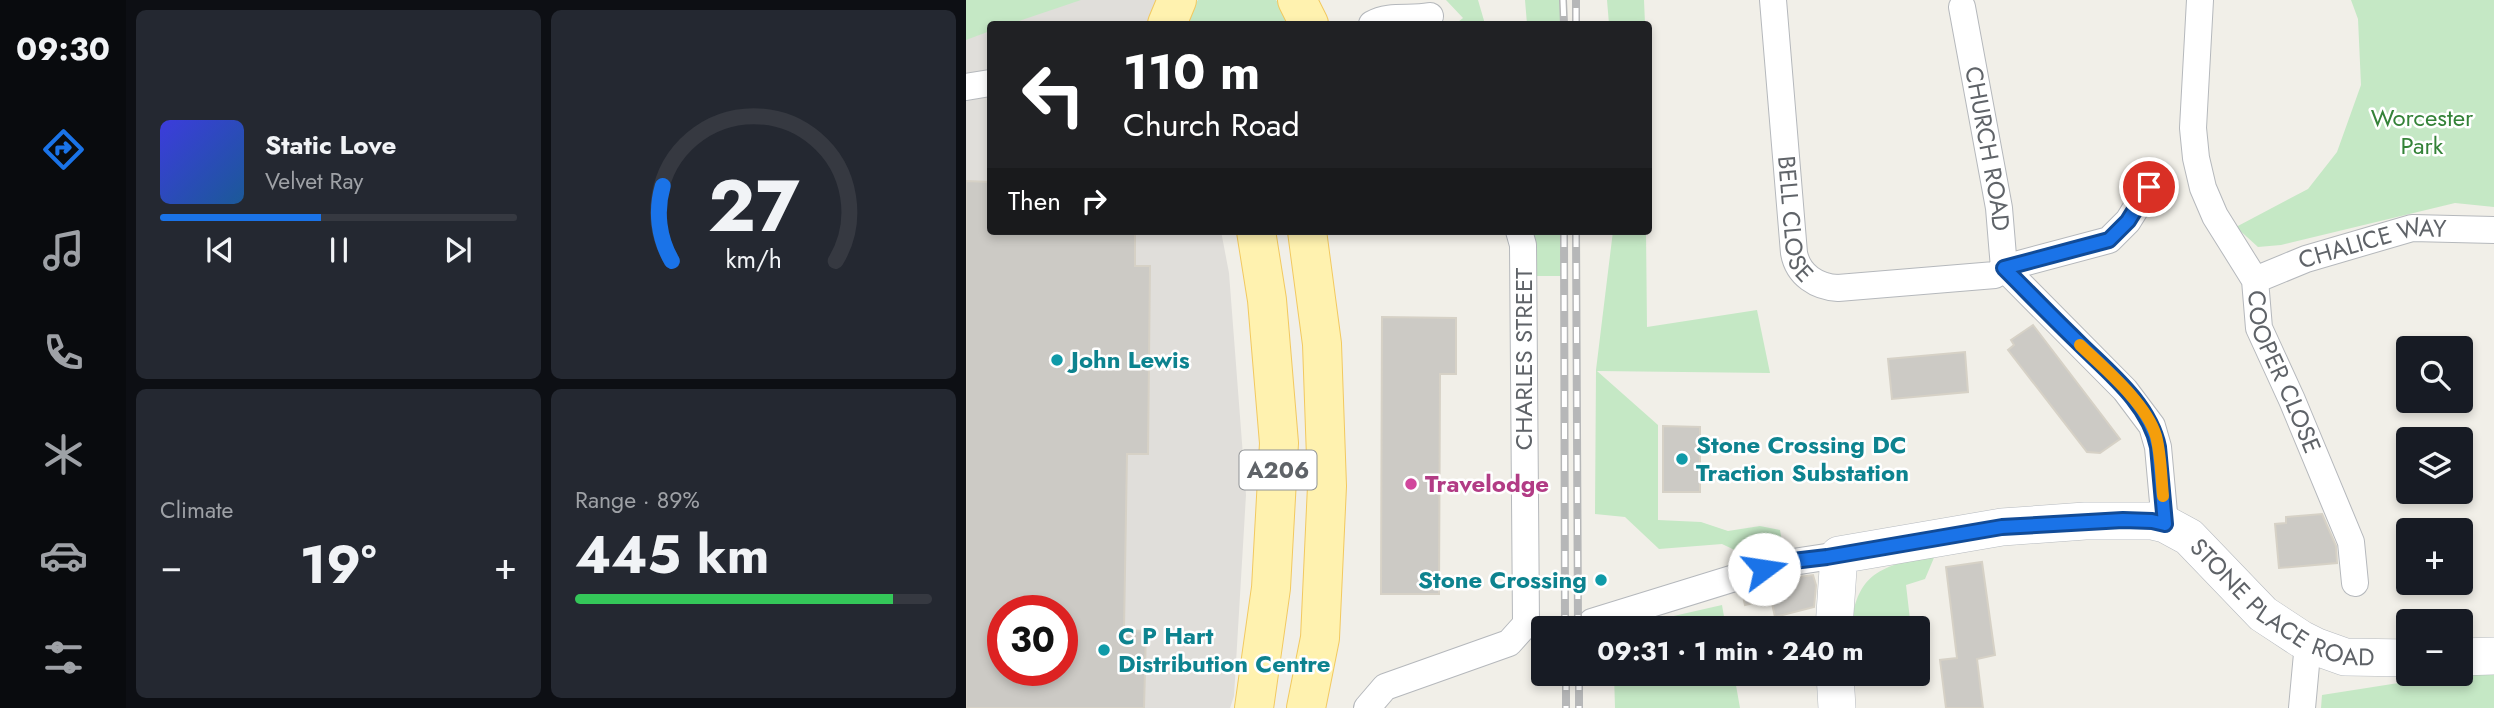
<!DOCTYPE html>
<html lang="en">
<head>
<meta charset="utf-8">
<style>
	body { margin:0; font-family:Jost,sans-serif; background:#242831; color:#f1f3f6; height:100vh; display:flex; flex-direction:column; font-size:26px; white-space:nowrap }
	* { box-sizing:border-box; margin:0 }
	p { font-size:23px; color:#9ea1a6 }
	.icon { flex:none; width:38px; height:38px; fill:none; stroke:currentColor; stroke-width:2; stroke-linecap:round; stroke-linejoin:round }
	.map { position:relative; flex:1; overflow:hidden }
	.details { display:flex; flex-direction:column; gap:10px; padding:10px; background:#0d0f14; width:840px }
	.details>* { flex:none }
	.banner { position:absolute; left:21px; top:21px; width:665px; height:214px; border-radius:7px; box-shadow:0 4px 10px #0003; background:#202124; color:#fff; overflow:hidden }
	.tools { position:absolute; left:1430px; top:336px; display:grid; gap:14px }
	.tools a { display:grid; place-items:center; width:77px; height:77px; border-radius:7px; background:#171b24; box-shadow:0 4px 10px #0003; font-size:35px }
	.speed { position:absolute; left:21px; top:595px; display:flex; gap:14px; font-size:35px; font-weight:700; text-align:center }
	.speed>* { display:grid; place-content:center; width:91px; height:91px; border-radius:50%; background:#171b24; box-shadow:0 4px 10px #0003; line-height:1 }
	.speed .limit { border:10px solid #d22; background:#fff; color:#111 }
	.pin { position:absolute; display:grid; place-items:center; width:60px; height:60px; color:#fff; margin:-30px; border:4px solid #fff; border-radius:50%; box-shadow:0 2px 7px #0007 }
	.me { position:absolute; width:77px; margin:-38px; rotate:76deg; stroke-linejoin:round; filter:drop-shadow(0 0 5px #0008) }
	.turn { display:flex; align-items:center; gap:24px; height:147px; padding:0 21px; font-size:32px }
	.turn .icon { width:91px; height:91px; stroke-width:2.5 }
	.turn b { display:block; font-size:49px; line-height:60px }
	.then { display:flex; align-items:center; height:66px; padding:0 21px; background:#0003; gap:14px; font-size:26px }
	.big { font-size:52px; font-weight:700; line-height:1.1 }
	.details .tile { flex:1; display:flex; flex-direction:column; justify-content:center; gap:10px; min-width:0; padding:0 24px; border-radius:10px; background:#242831 }
	.details .dial { align-items:center; gap:0 }
	.dial svg { height:182px; overflow:visible; fill:none; stroke:#363941; stroke-width:7; stroke-linecap:round; text-anchor:middle }
	.dial text { fill:#f1f3f6; stroke:none }
	.song { display:flex; align-items:center; gap:21px }
	.cover { width:84px; height:84px; border-radius:10px; background:linear-gradient(135deg,hsl(240 70% 55%),hsl(210 70% 35%)) }
	.played { height:7px; border-radius:4px; background:linear-gradient(90deg,#1a73e8 45%,#363941 45%) }
	.keys { display:flex; justify-content:space-around; direction:ltr }
	.heat { display:flex; justify-content:space-between; align-items:center; font-size:38px; direction:ltr }
	.charge { height:10px; border-radius:5px; background:linear-gradient(90deg,#34c759 89%,#363941 0) }
	.details .tiles { flex:1; display:grid; gap:10px; grid-template-columns:repeat(2,1fr) }
	.trip { position:absolute; left:565px; top:616px; width:399px; height:70px; border-radius:7px; background:#171b24; box-shadow:0 4px 10px #0003; font-weight:700; line-height:70px; text-align:center }
	main { display:flex; flex:1; min-height:0 }
	.menu { display:flex; flex-direction:column; width:126px; justify-content:space-around; align-items:center; background:#090b0e; color:#9ea1a6 }
	.menu .icon { width:49px; height:49px }
	.menu .active { color:#1a73e8 }
	.menu b { font-size:32px; color:#f1f3f6 }
	.map>svg:first-child { display:block }
	.industrial { fill:#e0deda; fill-rule:evenodd }
	.green { fill:#c5e8c5 }
	.building { fill:#cccac5; stroke:#d6d1c6; stroke-width:2; fill-rule:evenodd }
	.lines { fill:none; stroke-linecap:round; stroke-linejoin:round }
	.street-casing { stroke:#b5b8bc; stroke-width:28 }
	.secondary-casing { stroke:#b6babf; stroke-width:38 }
	.primary-casing { stroke:#f2c960; stroke-width:40 }
	.street { stroke:#fff; stroke-width:26 }
	.secondary { stroke:#fff; stroke-width:37 }
	.primary { stroke:#fff2af; stroke-width:38 }
	.rail-casing { stroke:#b6b7b8; stroke-width:8 }
	.rail { stroke:#fff; stroke-width:5; stroke-dasharray:16; stroke-linecap:butt }
	.route-casing { stroke:#114b97; stroke-width:18 }
	.route { stroke:#1a73e8; stroke-width:12 }
	.slow { stroke:#f59e0b; stroke-width:12 }
	.culture-dot { fill:#0f9aa8; stroke:#fff; stroke-width:2.5 }
	.hotel-dot { fill:#d1479c; stroke:#fff; stroke-width:2.5 }
	.labels { text-anchor:middle; stroke-width:5; stroke-linejoin:round; paint-order:stroke }
	.shield { fill:#fff; stroke:#8f9295; stroke-width:2 }
	.shield-label { font-size:23px; font-weight:bold; fill:#5f6368 }
	.park-label { font-size:24px; fill:#348238; stroke:#fff }
	.street-label { font-size:24px; fill:#5f6368; stroke:#fff }
	.culture-label { font-size:24px; font-weight:bold; fill:#0d838f; stroke:#fff; text-anchor:start }
	.hotel-label { font-size:24px; font-weight:bold; fill:#b23c85; stroke:#fff; text-anchor:start }
</style>
</head>
<body>
<main>
<nav class="menu">
<b>09:30</b>
<svg class="icon active" aria-label="directions" viewBox="0 0 24 24"><path d="M12 3l9 9-9 9-9-9zM9 14v-3h6M13 9l2 2-2 2"/></svg>
<svg class="icon" aria-label="music" viewBox="0 0 24 24"><path d="M9 18V5l10-2v13"/><circle cx="6" cy="18" r="3"/><circle cx="16" cy="16" r="3"/></svg>
<svg class="icon" aria-label="phone" viewBox="0 0 24 24"><path d="M5 4h4l2 5-3 2q2 4 5 5l2-3 5 2v4C11 20 4 13 5 4z"/></svg>
<svg class="icon" aria-label="climate" viewBox="0 0 24 24"><path d="M12 3v18M4 7l16 10M4 17L20 7"/></svg>
<svg class="icon" aria-label="car" viewBox="0 0 24 24"><path d="M5 17H2v-5l4-1 3-4h7l3 4 3 1v5h-3M9 17h6M6 11h13"/><circle cx="7" cy="17" r="2"/><circle cx="17" cy="17" r="2"/></svg>
<svg class="icon" aria-label="filters" viewBox="0 0 24 24"><path d="M4 7h16M4 17h16"/><circle cx="9" cy="7" r="2"/><circle cx="15" cy="17" r="2"/></svg>
</nav>
<section class="details">
<div class="tiles">
<div class="tile">
<div class="song"><i class="cover"></i><div><b>Static Love</b><p>Velvet Ray</p></div></div>
<div class="played"></div>
<div class="keys"><svg class="icon" aria-label="previous" viewBox="0 0 24 24"><path d="M18 5L8 12l10 7zM5 5v14"/></svg><svg class="icon" aria-label="pause" viewBox="0 0 24 24"><path d="M8 5v14M16 5v14"/></svg><svg class="icon" aria-label="next" viewBox="0 0 24 24"><path d="M6 5l10 7-10 7zM19 5v14"/></svg></div>
</div>
<div class="tile dial"><svg viewBox="0 0 100 80">
<path d="M14 69A42 42 0 1 1 86 69"/>
<path d="M14 69A42 42 0 0 1 10 36" stroke="#1a73e8"/>
<text x="50" y="56" font-size="32" font-weight="700">27</text>
<text x="50" y="72" font-size="11">km/h</text>
</svg></div>
<div class="tile"><p>Climate</p>
<div class="heat"><a>−</a><b class="big">19°</b><a>+</a></div>
</div>
<div class="tile"><p>Range · 89%</p><b class="big">445 km</b><div class="charge"></div></div>
</div>
</section>
<div class="map">
<svg width="1528" height="708" viewBox="0 0 1528 708">
	<rect width="100%" height="100%" fill="#f1efe8"/>
	<path class="industrial" d="M 0,0 L 192,0 L 192,24 L 24,24 L 24,231 L 255,231 L 263,273 L 280,495 L 268,696 L 264,708 L 0,708 ZM 37,611 L 96,611 L 96,670 L 37,670 Z"/>
	<path class="green" d="M 0,0 L 115,0 L 44,24 L 24,24 L 24,31 L 0,40 Z
		M 232,0 L 310,0 L 321,15 L 324,24 L 218,24 L 220,17 Z
		M 480,0 L 512,0 L 519,24 L 494,24 L 492,22 L 497,18 Z
		M 559,0 L 596,0 L 596,24 L 561,24 Z
		M 641,0 L 678,0 L 679,24 L 643,24 Z
		M 1385,0 L 1528,0 L 1528,207 L 1489,203 L 1315,245 L 1292,247 L 1270,227 L 1342,189 L 1371,152 L 1395,85 L 1392,19 Z
		M 566,231 L 596,231 L 597,276 L 571,276 Z
		M 647,231 L 680,231 L 681,327 L 791,310 L 804,373 L 631,371 L 692,425 L 692,520 L 735,522 L 762,531 L 794,526 L 814,530 L 818,554 L 784,563 L 777,554 L 756,544 L 693,549 L 659,517 L 629,514 L 630,370 Z
		M 970,553 L 959,579 L 940,585 L 945,628 L 885,628 C 891,568 920,567 970,553 Z
		M 756,605 L 760,628 L 655,628 Z
		M 1528,668 L 1528,708 L 1355,708 L 1356,695 Z
		M 648,674 L 768,674 L 774,708 L 649,708 Z"/>
	<path class="building" d="M 0,181 L 24,182 L 24,231 L 169,231 L 169,266 L 184,266 L 182,454 L 161,454 L 158,630 L 180,631 L 178,708 L 0,708 ZM 37,611 L 96,611 L 96,670 L 37,670 Z
		M 416,317 L 490,318 L 490,374 L 474,374 L 473,594 L 415,594 Z
		M 1067,325 L 1154,439 L 1134,453 L 1121,452 L 1042,350 L 1048,345 L 1045,340 Z
		M 999,352 L 1002,392 L 926,399 L 922,359 Z
		M 697,426 L 734,427 L 734,492 L 697,492 Z
		M 1356,514 L 1370,546 L 1371,563 L 1313,568 L 1309,524 L 1320,523 L 1320,517 Z
		M 1016,562 L 1029,655 L 1011,659 L 1017,708 L 980,708 L 974,660 L 991,658 L 980,567 Z
		M 847,575 L 850,585 L 848,607 L 809,617 L 805,599 L 779,605 L 776,592 L 818,579 Z"/>
	<g class="lines">
		<defs>
			<g id="street">
				<path id="s1" d="M 807,0 L 828,253 C 832,275 851,287 872,288 L 1029,275 L 1038,268 L 1143,240 L 1162,221 L 1183,187"/>
				<path id="s2" d="M 1234,0 L 1227,128 L 1230,158 L 1237,188 L 1249,216 L 1289,280 L 1293,328 L 1326,400 L 1385,542 L 1389,583"/>
				<path id="s3" d="M 996,7 L 1033,208 L 1038,268 L 1159,390 L 1186,426 L 1192,447 L 1199,524"/>
				<path d="M 406,24 C 424,14 444,20 464,16"/>
				<path d="M 0,87 L 24,83"/>
				<path id="s4" d="M 1289,280 L 1340,259 L 1446,228 L 1528,230"/>
				<path d="M 626,622 L 814,564 L 873,555"/>
				<path d="M 401,708 L 419,687 L 543,643 L 560,624 L 557,245 L 553,231"/>
				<path d="M 1336,708 L 1342,643"/>
			</g>
			<g id="secondary">
				<path id="s5" d="M 868,628 L 873,555 L 1036,527 L 1119,521 L 1186,521 L 1199,524 L 1223,537 L 1297,614 L 1335,639 L 1351,647 L 1379,657 L 1442,658"/>
				<path d="M 1494,657 L 1528,656"/>
				<path d="M 869,674 L 871,708"/>
			</g>
			<path id="primary" d="M 331,0 L 343,24
				M 201,24 L 211,0
				M 288,708 L 305,588 L 313,443 L 301,300 L 290,231
				M 340,708 L 354,638 L 361,486 L 356,344 L 341,231"/>
		</defs>
		<use href="#street" class="street-casing"/>
		<use href="#secondary" class="secondary-casing"/>
		<use href="#primary" class="primary-casing"/>
		<use href="#street" class="street"/>
		<use href="#secondary" class="secondary"/>
		<use href="#primary" class="primary"/>
		<defs>
			<path id="rail" d="M 597,0 L 598,24
				M 610,24 L 610,0
				M 598,231 L 599,628
				M 610,231 L 612,628
				M 600,674 L 600,708
				M 613,674 L 613,708"/>
		</defs>
		<use href="#rail" class="rail-casing"/>
		<use href="#rail" class="rail"/>
	</g>
	<g class="lines">
		<defs>
			<path id="route" d="M 798,569 L 827,561 L 861,557 L 1036,527 L 1157,520 L 1186,521 L 1199,524 L 1192,447 C 1183,403 1141,371 1111,341 C 1086,317 1062,292 1038,268 L 1143,240 L 1162,221 L 1183,187"/>
		</defs>
		<use href="#route" class="route-casing"/>
		<use href="#route" class="route"/>
		<path class="slow" d="M 1114,345 C 1139,369 1180,403 1190,436 C 1195,455 1195,476 1197,496"/>
	</g>
	<g class="culture-dot">
		<circle cx="91" cy="360" r="7"/>
		<circle cx="716" cy="459" r="7"/>
		<circle cx="635" cy="580" r="7"/>
		<circle cx="138" cy="650" r="7"/>
	</g>
	<circle class="hotel-dot" cx="445" cy="484" r="7"/>
	<g class="labels">
		<rect class="shield" x="273.5" y="450.5" width="77" height="39" rx="5"/>
		<g class="shield-label">
			<text x="312" y="478">A206</text>
		</g>
		<g class="park-label">
			<text x="1456" y="126">Worcester<tspan x="1456" dy="28">Park</tspan></text>
		</g>
		<g class="street-label">
			<text dy="8" stroke="none"><textPath href="#s3" startOffset="144">CHURCH ROAD</textPath></text>
			<text dy="8" stroke="none"><textPath href="#s1" startOffset="220">BELL CLOSE</textPath></text>
			<text dy="8" stroke="none"><textPath href="#s4" startOffset="124">CHALICE WAY</textPath></text>
			<text transform="translate(558 359) rotate(-90)" y="8">CHARLES STREET</text>
			<text dy="8" stroke="none"><textPath href="#s2" startOffset="392">COOPER CLOSE</textPath></text>
			<text dy="8" stroke="none"><textPath href="#s5" startOffset="548">STONE PLACE ROAD</textPath></text>
		</g>
		<g class="culture-label">
			<text x="105" y="368">John Lewis</text>
			<text x="730" y="453">Stone Crossing DC<tspan x="730" dy="28">Traction Substation</tspan></text>
			<text x="621" y="588" text-anchor="end">Stone Crossing</text>
			<text x="152" y="644">C P Hart<tspan x="152" dy="28">Distribution Centre</tspan></text>
		</g>
		<g class="hotel-label">
			<text x="459" y="492">Travelodge</text>
		</g>
	</g>
</svg>
<div class="tools">
<a><svg class="icon" aria-label="search" viewBox="0 0 24 24"><circle cx="10" cy="10" r="6"/><path d="M15 15l6 6"/></svg></a>
<a><svg class="icon" aria-label="layers" viewBox="0 0 24 24"><path d="M12 4l9 5-9 5-9-5zM3 14l9 5 9-5"/></svg></a>
<a>+</a>
<a>−</a>
</div>
<div class="speed"><div class="limit">30</div></div>
<div class="pin" style="left:1183px;top:187px;background:#d93025"><svg class="icon" aria-label="arrive" viewBox="0 0 24 24"><path d="M6 21V4h12l-3 4 3 4H6"/></svg></div>
<svg class="me" style="left:798px;top:569px" viewBox="-20 -20 40 40"><circle r="19" fill="#fff"/><path d="M0-13L10 11 0 6-10 11z" fill="#1a73e8"/></svg>
<div class="trip">09:31 · 1 min · 240 m</div>
<div class="banner">
<div class="turn"><svg class="icon" aria-label="left" viewBox="0 0 24 24"><path d="M17 20v-9H6M10 6l-5 5 5 5"/></svg><div><b>110 m</b>Church Road</div></div>
<div class="then">Then<svg class="icon" aria-label="right" viewBox="0 0 24 24"><path d="M7 20v-9h11M14 6l5 5-5 5"/></svg></div>
</div>
</div>
</main>
</body>
</html>
